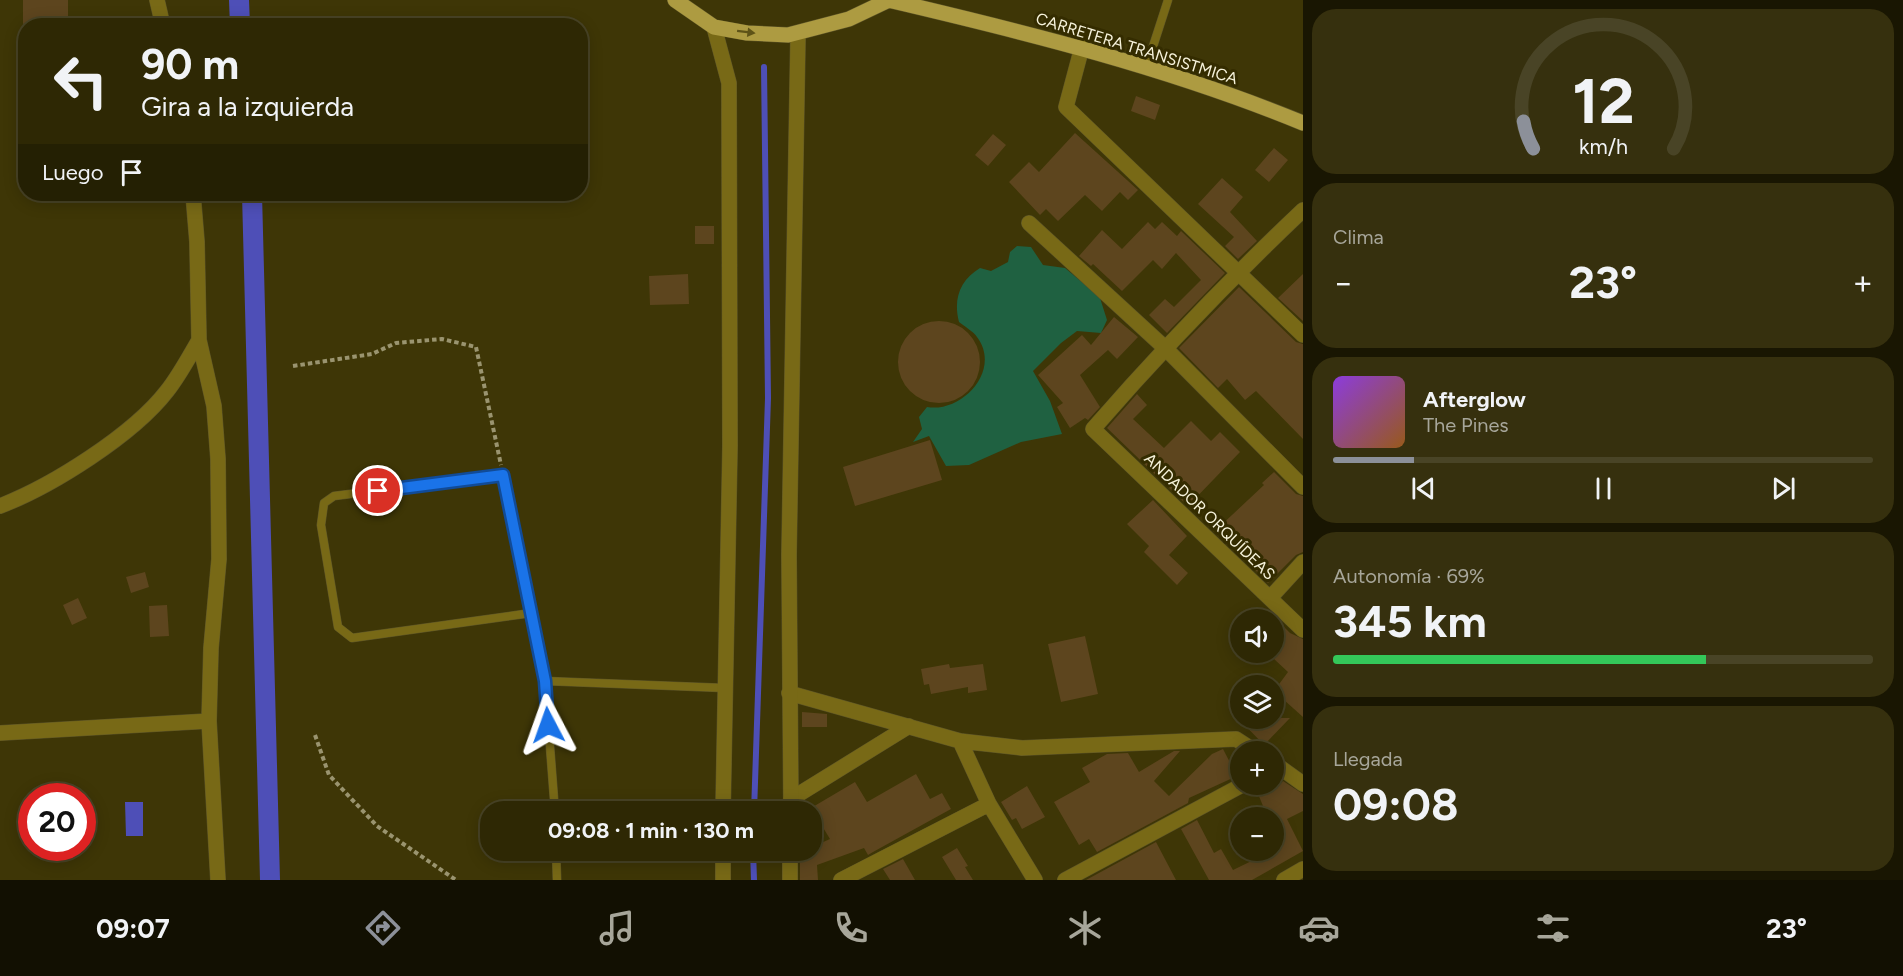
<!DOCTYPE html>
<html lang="es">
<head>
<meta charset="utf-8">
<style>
	body { margin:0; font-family:Figtree,sans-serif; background:#36300e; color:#f1f3f6; height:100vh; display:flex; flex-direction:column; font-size:22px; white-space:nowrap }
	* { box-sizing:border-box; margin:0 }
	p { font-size:20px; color:#a7a69a }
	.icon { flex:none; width:33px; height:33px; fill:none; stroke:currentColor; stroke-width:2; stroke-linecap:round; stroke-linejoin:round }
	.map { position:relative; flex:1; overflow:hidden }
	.drawer { display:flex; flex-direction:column; gap:9px; padding:9px; background:#191602; width:600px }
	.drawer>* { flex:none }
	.hud { position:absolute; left:18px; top:18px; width:570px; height:183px; border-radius:24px; box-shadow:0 3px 15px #0003,0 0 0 2px #494426; background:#2e2804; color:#f1f3f6; overflow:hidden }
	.buttons { position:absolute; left:1230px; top:609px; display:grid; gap:12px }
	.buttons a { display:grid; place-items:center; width:54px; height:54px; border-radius:50%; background:#2e2804; box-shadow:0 3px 15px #0003,0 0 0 2px #494426; font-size:30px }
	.speed { position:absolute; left:18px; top:783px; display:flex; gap:12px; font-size:30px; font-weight:700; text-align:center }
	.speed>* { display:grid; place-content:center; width:78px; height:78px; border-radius:50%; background:#2e2804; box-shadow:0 3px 15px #0003,0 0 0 2px #494426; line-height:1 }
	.speed .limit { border:9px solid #d22; background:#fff; color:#111 }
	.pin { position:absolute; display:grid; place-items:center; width:51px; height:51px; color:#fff; margin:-26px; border:3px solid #fff; border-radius:50%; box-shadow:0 2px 6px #0007 }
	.me { position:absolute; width:66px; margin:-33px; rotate:356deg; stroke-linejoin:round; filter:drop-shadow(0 0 4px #0008) }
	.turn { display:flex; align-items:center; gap:21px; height:126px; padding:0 24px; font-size:27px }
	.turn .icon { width:78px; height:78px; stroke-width:2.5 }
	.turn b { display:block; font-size:42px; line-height:51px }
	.then { display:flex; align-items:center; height:57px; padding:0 24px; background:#0003; gap:12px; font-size:22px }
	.big { font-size:45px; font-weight:700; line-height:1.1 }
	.drawer .tile { flex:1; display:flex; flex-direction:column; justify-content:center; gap:9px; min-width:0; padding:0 21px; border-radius:24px; background:#36300e }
	.drawer .dial { align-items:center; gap:0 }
	.dial svg { height:156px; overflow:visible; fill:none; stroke:#494426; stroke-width:7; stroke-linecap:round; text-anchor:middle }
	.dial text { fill:#f1f3f6; stroke:none }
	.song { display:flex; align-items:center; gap:18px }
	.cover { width:72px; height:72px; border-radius:9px; background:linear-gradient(135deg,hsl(270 70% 55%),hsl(30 70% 35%)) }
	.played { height:6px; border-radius:3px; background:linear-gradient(90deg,#8c9099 15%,#494426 15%) }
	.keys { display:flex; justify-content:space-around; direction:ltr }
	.heat { display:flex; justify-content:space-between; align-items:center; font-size:33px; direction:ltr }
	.charge { height:9px; border-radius:4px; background:linear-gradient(90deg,#34c759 69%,#494426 0) }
	.trip { position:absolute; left:480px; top:801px; width:342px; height:60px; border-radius:24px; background:#2e2804; box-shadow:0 3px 15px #0003,0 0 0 2px #494426; font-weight:700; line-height:60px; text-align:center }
	.tabs { display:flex; height:96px; justify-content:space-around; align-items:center; background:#121002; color:#a7a69a }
	.tabs .icon { width:42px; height:42px }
	.tabs .selected { color:#8c9099 }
	.tabs b { font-size:27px; color:#f1f3f6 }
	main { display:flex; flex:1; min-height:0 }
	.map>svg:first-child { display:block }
	.green { fill:#1f6141 }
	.water { fill:#4e4fb7 }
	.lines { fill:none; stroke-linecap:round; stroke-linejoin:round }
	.stream { stroke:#4e4fb7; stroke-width:6 }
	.canal { stroke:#4e4fb7; stroke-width:20 }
	.building { fill:#5d451e }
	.service-casing { stroke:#5c5428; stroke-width:9 }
	.minor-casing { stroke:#5c5428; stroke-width:16 }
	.tertiary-casing { stroke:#5c5428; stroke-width:16 }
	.primary-casing { stroke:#5c5428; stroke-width:16 }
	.path { stroke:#9a946f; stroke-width:4; stroke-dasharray:4.5 3; stroke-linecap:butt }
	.service { stroke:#786916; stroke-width:8 }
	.minor { stroke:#786916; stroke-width:15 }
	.tertiary { stroke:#786916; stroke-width:15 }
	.primary { stroke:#ad9b41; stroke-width:15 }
	.oneway { fill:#5e5317 }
	.route-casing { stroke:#114b97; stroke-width:15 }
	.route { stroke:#1a73e8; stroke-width:10 }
	.labels { text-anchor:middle; stroke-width:6; stroke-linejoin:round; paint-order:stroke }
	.street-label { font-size:16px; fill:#f7f3db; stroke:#342c00 }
</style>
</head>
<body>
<main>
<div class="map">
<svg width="1303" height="880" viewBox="0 0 1303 880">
	<rect width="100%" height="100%" fill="#3e3606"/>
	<path class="green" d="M 1017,246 L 1031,247 L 1043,265 L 1065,268 L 1083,283 L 1100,298 L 1107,320 L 1101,333 L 1077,331 L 1061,343 L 1033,371 L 1050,401 L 1062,434 L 1021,442 L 969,465 L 946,466 L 929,436 L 913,442 L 922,429 L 919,417 L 927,407 C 962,413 1002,370 977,337 C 973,331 965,327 959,322 C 953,299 960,280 980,268 L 991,271 L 1008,262 L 1010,252 Z"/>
	<path class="water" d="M 125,802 L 143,802 L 143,836 L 126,836 Z"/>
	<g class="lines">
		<path class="stream" d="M 754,812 L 768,398 L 764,67
			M 753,850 L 754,880"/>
		<path class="canal" d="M 239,0 L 240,26
			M 252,194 L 270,880"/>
	</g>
	<path class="building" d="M 23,0 L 68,0 L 68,26 L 23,26 Z
		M 1136,96 L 1160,105 L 1155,120 L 1131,111 Z
		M 1075,133 L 1138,190 L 1128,200 L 1120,192 L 1102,211 L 1085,195 L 1058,221 L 1046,209 L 1040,215 L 1009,182 L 1029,162 L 1039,172 Z
		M 993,134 L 1006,145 L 988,166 L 975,155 Z
		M 1274,148 L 1288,160 L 1269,182 L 1255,170 Z
		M 1222,178 L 1243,197 L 1230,212 L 1257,241 L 1238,259 L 1225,246 L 1234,237 L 1198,204 Z
		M 1148,222 L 1155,229 L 1162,222 L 1177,236 L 1181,231 L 1225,273 L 1167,333 L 1149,315 L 1165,299 L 1174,307 L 1201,280 L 1176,253 L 1162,269 L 1153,260 L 1122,291 L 1093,264 L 1091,266 L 1079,256 L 1102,230 L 1122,249 Z
		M 695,226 L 714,226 L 714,244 L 695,244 Z
		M 688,274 L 689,304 L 650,305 L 649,276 Z
		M 1303,274 L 1303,321 L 1278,298 Z
		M 1239,287 L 1296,342 L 1303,344 L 1303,439 L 1256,391 L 1245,400 L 1227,379 L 1218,388 L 1179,348 Z
		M 1114,317 L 1138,337 L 1117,359 L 1108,350 L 1080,375 L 1100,407 L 1088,420 L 1085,418 L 1070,428 L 1057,407 L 1063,403 L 1038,375 L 1082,335 L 1091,345 Z
		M898 362a41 41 0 1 1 82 0a41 41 0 1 1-82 0Z
		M 1137,394 L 1147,405 L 1133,419 L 1164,448 L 1191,421 L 1211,441 L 1220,432 L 1240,452 L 1188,506 L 1107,428 Z
		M 930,440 L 942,480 L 855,506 L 843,467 Z
		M 1274,472 L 1296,494 L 1303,496 L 1303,552 L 1296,555 L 1268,583 L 1216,530 L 1264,485 L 1262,483 Z
		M 1153,500 L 1187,536 L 1169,555 L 1188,573 L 1177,585 L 1144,552 L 1149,546 L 1127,524 Z
		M 145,572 L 149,587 L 131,593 L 126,577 Z
		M 78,598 L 87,618 L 72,625 L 63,605 Z
		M 167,605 L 169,636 L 150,637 L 149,606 Z
		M 1274,617 L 1290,633 L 1303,639 L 1303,717 L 1274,691 L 1288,672 L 1274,659 Z
		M 1085,636 L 1098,694 L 1061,702 L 1048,644 Z
		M 949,664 L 950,668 L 983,664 L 987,690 L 968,693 L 968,687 L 931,694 L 929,684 L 924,685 L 921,669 Z
		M 802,712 L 827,714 L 827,727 L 802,727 Z
		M 1238,718 L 1290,718 L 1264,745 Z
		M 1223,749 L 1237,776 L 1189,798 L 1188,803 L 1097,852 L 1089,839 L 1079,845 L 1054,802 L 1090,782 L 1082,768 L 1107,754 L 1128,753 L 1139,772 L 1174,751 L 1180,751 L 1154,781 L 1169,796 L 1212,754 Z
		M 916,774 L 930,799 L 942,793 L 951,809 L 873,852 L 868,855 L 864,848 L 817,865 L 818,880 L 800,880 L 800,851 L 812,850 L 812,847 L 830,839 L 811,808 L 855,782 L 867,802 Z
		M 1283,781 L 1303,794 L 1303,811 L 1287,819 L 1303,851 L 1252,880 L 1209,880 L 1181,829 L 1197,820 L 1214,853 L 1221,849 L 1233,870 L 1274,850 L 1274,818 L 1242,818 L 1263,806 L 1254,784 L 1276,784 L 1278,787 Z
		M 1027,786 L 1045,817 L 1022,829 L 1016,818 L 1012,820 L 1001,802 Z
		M 1156,842 L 1176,880 L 1086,880 Z
		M 957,848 L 968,866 L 965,867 L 973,880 L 956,880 L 942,857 Z
		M 903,859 L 915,880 L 890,880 L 883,869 Z"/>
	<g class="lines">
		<defs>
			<path id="service" d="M 1146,68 L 1168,0
				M 531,613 L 352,638 L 338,627 L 321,525 L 324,503 L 334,496 L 503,475 L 545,681 L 555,812
				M 545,681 L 725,688
				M 556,850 L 557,880"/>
			<path id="minor" d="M 157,0 L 163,26
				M 1082,47 L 1066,107 L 1303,335
				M 193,194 L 197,242 L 199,340 L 214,406 L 218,459 L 219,559 L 211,648 L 209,721 L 218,880
				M 1303,210 C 1229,280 1160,352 1093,429 L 1303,630
				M 1029,223 L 1164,347 L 1303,487
				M 0,506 C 52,486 133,435 167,391 C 179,376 189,357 199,340
				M 1270,598 L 1303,562
				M 789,693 L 960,741 L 1022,748 L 1236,739 L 1256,752
				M 0,733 L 209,721
				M 960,741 L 989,804 L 1035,880
				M 1274,763 L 1303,784
				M 791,799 L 909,726
				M 841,880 L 989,804
				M 1065,880 L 1244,784
				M 1284,880 L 1303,869"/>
			<path id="tertiary" d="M 714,27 L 729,83 L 730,446 L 723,812
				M 791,812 L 789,555 L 798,35
				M 723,850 L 723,880
				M 790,880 L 790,850"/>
			<path id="primary" d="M 675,0 L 714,27 L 747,33 L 788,35 L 849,19 L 889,0
				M 888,0 C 1029,33 1169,68 1303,123"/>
		</defs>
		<use href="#service" class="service-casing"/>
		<use href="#minor" class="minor-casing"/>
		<use href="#tertiary" class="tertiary-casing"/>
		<use href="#primary" class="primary-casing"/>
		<path class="path" d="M 293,366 L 372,354 L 396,343 L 442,339 L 476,347 L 501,465
			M 315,735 L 329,775 L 377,826 L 456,880"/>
		<use href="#service" class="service"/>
		<use href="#minor" class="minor"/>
		<use href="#tertiary" class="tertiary"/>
		<use href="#primary" class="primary"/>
	</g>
	<defs><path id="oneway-solid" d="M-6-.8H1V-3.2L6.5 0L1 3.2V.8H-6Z" transform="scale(1.5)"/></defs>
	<use class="oneway" href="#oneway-solid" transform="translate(746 32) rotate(7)"/>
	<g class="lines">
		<defs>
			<path id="route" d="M 378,491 L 503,475 L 545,681 L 548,725"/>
		</defs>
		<use href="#route" class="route-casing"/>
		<use href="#route" class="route"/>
	</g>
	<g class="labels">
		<g class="street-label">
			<text transform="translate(1137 48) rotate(17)" y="6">CARRETERA TRANSISTMICA</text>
			<text transform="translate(1210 516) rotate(44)" y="6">ANDADOR ORQUÍDEAS</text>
		</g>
	</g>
</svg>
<div class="buttons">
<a><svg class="icon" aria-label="sound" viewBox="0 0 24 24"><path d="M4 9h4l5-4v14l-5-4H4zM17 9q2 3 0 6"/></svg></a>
<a><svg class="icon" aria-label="layers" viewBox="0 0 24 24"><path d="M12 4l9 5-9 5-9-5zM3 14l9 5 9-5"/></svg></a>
<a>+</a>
<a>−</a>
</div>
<div class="speed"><div class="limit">20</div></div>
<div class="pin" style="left:378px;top:491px;background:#d93025"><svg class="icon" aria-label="arrive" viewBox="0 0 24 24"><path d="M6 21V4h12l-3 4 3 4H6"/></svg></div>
<svg class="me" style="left:548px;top:725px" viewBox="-20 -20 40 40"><path d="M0-17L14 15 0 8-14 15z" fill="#1a73e8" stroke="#fff" stroke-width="4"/></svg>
<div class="trip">09:08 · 1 min · 130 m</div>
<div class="hud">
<div class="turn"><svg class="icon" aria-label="left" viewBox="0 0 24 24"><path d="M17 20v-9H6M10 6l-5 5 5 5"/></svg><div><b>90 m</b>Gira a la izquierda</div></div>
<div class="then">Luego<svg class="icon" aria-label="arrive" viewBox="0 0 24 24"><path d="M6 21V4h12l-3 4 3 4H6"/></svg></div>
</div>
</div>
<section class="drawer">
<div class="tile dial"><svg viewBox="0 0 100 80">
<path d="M14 69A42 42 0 1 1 86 69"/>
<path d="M14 69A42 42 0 0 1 9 55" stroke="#8c9099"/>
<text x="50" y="56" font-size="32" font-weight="700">12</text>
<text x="50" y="72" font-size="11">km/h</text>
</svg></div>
<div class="tile"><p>Clima</p>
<div class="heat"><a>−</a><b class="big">23°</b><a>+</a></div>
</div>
<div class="tile">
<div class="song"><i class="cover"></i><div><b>Afterglow</b><p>The Pines</p></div></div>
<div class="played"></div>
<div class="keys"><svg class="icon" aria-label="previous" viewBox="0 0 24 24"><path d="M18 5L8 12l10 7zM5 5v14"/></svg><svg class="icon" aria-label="pause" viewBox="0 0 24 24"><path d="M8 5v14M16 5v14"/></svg><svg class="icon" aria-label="next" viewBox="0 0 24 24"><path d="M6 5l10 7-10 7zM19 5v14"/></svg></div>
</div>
<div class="tile"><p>Autonomía · 69%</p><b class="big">345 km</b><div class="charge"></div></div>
<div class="tile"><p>Llegada</p><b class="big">09:08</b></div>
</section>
</main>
<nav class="tabs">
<b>09:07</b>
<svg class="icon selected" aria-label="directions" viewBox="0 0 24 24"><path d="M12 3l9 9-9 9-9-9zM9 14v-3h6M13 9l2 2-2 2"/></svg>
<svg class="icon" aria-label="music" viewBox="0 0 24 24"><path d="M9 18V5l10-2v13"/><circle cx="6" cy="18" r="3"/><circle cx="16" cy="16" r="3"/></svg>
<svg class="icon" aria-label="phone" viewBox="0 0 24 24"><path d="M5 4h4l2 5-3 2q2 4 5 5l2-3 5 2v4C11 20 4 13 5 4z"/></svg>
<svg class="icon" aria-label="climate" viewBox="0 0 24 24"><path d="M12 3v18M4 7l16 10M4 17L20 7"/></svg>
<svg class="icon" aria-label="car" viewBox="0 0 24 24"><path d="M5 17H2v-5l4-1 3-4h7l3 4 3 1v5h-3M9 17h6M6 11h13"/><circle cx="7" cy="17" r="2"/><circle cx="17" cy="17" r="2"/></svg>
<svg class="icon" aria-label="filters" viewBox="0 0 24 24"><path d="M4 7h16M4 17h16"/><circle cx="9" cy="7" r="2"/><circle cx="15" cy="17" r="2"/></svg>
<b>23°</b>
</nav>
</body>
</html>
